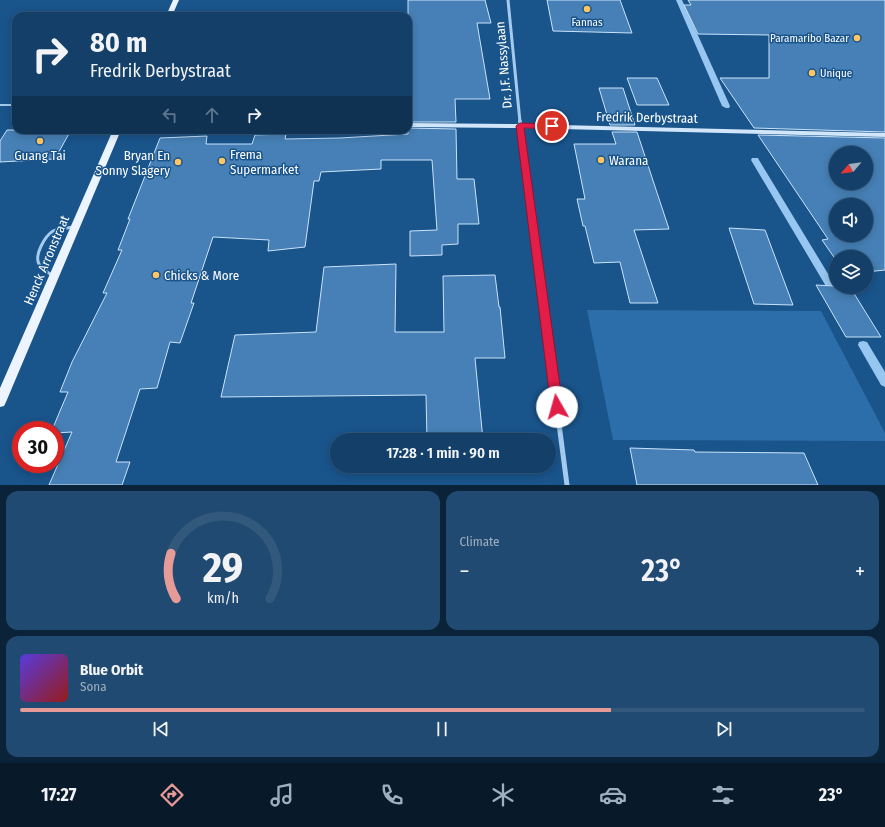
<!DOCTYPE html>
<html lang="en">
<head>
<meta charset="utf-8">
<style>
	body { margin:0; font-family:"Fira Sans Condensed",sans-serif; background:#204a71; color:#f1f3f6; height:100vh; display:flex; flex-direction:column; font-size:15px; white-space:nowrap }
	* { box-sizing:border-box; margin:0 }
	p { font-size:13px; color:#9dafc0 }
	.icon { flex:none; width:22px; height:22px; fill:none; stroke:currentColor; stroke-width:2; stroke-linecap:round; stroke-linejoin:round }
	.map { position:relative; height:485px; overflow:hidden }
	.sheet { display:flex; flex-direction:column; gap:6px; padding:6px; background:#0a2339; flex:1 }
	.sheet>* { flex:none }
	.top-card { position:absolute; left:12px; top:12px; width:400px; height:122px; border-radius:12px; box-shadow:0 2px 10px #0003,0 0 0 1px #32587c; background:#133f68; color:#f1f3f6; overflow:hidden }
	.needle { width:26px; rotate:241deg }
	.buttons { position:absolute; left:829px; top:146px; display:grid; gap:8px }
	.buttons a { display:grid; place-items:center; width:44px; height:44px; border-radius:50%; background:#133f68; box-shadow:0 2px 10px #0003,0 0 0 1px #32587c; font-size:20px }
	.speed { position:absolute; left:12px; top:421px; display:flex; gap:8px; font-size:20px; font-weight:700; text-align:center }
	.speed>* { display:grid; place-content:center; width:52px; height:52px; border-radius:50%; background:#133f68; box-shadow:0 2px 10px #0003,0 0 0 1px #32587c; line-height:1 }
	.speed .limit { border:6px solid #d22; background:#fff; color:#111 }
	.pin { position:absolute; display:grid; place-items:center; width:34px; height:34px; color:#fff; margin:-17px; border:2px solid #fff; border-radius:50%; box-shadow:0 1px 4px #0007 }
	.me { position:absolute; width:44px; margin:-22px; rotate:353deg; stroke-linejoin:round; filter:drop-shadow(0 0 3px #0008) }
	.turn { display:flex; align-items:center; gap:14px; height:84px; padding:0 12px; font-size:18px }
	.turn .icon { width:52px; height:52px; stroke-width:2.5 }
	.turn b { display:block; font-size:28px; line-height:34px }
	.lanes { display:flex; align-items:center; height:38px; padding:0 12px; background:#0003; justify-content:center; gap:20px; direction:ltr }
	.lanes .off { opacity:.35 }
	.big { font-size:30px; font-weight:600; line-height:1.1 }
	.sheet .tile { flex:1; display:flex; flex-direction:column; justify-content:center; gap:6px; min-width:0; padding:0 14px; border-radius:12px; background:#204a71 }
	.sheet .dial { align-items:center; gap:0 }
	.dial svg { height:104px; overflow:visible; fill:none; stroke:#32587c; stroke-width:7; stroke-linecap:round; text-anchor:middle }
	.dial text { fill:#f1f3f6; stroke:none }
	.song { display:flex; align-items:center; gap:12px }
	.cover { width:48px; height:48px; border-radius:6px; background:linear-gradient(135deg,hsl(250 70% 55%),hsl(0 70% 35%)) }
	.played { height:4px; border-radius:2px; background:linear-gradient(90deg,#e69b98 70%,#32587c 70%) }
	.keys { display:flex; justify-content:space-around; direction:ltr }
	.heat { display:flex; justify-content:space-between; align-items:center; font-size:22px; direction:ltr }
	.sheet .tiles { flex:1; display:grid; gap:6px; grid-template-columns:1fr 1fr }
	.tile:last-child { grid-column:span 2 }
	.trip { position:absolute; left:330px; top:433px; width:226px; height:40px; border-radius:20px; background:#133f68; box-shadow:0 2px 10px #0003,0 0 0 1px #32587c; font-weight:600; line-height:40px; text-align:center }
	.tab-bar { display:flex; height:64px; justify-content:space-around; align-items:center; background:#08192a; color:#9dafc0 }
	.tab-bar .icon { width:28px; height:28px }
	.tab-bar .active { color:#e69b98 }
	.tab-bar b { font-size:18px; color:#f1f3f6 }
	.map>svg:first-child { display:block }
	.green { fill:#2c6eaa }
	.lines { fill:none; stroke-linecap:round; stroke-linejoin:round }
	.stream { fill:#97c7f0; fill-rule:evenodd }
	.building { fill:#4680b6; stroke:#cae3fa; fill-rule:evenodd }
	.lane-far1 { stroke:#a4cbee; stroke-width:2 }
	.lane { stroke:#a4cbee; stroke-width:3 }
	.street-far2 { stroke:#a4cbee; stroke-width:3 }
	.street-far1 { stroke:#a4cbee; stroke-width:3.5 }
	.street { stroke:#a4cbee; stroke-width:5 }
	.secondary { fill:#d1e6fa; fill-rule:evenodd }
	.primary { fill:#ebf4ff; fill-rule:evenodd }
	.route { fill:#e11d48; stroke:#92132f }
	.poi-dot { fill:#ffc661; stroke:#19548b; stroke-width:1.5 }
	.labels { text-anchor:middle; stroke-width:3; stroke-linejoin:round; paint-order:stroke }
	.far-poi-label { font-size:11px; fill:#fff; stroke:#19548b }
	.street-label { font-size:13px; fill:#fff; stroke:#19548b }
	.poi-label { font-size:13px; fill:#fff; stroke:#19548b; text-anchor:start }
</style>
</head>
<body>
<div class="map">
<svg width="885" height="485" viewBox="0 0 885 485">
	<rect width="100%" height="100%" fill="#19548b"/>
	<path class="green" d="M 587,310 L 821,311 L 885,433 L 885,441 L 613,440 Z"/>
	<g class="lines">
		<path class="stream" d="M 676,0 L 682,0 L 730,106 L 729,108 L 726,108 L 722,106 Z
			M 752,158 L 758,158 L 759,160 L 833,282 L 835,285 L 833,288 L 827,288 L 751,160 Z
			M 863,341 L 867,342 L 885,372 L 885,387 L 881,385 L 858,345 L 859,342 Z"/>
	</g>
	<path class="building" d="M 408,0 L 485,0 L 491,23 L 477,23 L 490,99 L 455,99 L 456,122 L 408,122 Z
		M 547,0 L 620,0 L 632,33 L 553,31 Z
		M 688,0 L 885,0 L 885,132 L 754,128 L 720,78 L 769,78 L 769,35 L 698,34 L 684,5 L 691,5 Z
		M 627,78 L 657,78 L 669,105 L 637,105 Z
		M 599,88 L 623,88 L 635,125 L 610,125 Z
		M 408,128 L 456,129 L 457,179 L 474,179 L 479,224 L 458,224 L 458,244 L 442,245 L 442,255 L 410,256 L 410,231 L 437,230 L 432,160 L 381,160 L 381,169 L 321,172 L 319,181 L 314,181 L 305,247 L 268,251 L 269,240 L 213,237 L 191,303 L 194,303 L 180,343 L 170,342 L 157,388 L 140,389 L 116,462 L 130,462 L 122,485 L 49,485 L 72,432 L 55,433 L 55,430 L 52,430 L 68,392 L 60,392 L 72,362 L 107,293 L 103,293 L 122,250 L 118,250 L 130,219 L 128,219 L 160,138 L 207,136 L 206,144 L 252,144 L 255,135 L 286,134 L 285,139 L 340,138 L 408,134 Z
		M 7,130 L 71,130 L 55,159 L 0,162 L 0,141 Z
		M 612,132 L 637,132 L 669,229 L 634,230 L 658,303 L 630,303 L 620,262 L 594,263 L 585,226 L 583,226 L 577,199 L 585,199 L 574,144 L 616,144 Z
		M 758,135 L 885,138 L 885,270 L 866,272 L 866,257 L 836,257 L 836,260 L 822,240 L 828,239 ZM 836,153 L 866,153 L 866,183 L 836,183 ZM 836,205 L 866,205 L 866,235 L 836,235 Z
		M 729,228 L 765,230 L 793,305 L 754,304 Z
		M 396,264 L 395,332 L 444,332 L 443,276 L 495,275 L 499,307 L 500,307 L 505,358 L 475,358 L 483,440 L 427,440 L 426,395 L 221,397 L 235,335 L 316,332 L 324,267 Z
		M 816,285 L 850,287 L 881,337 L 846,337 Z
		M 630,448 L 694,450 L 695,452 L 804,453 L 818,485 L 637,485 Z"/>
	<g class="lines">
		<path class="lane-far1" d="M 0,105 L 16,105"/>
		<path class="lane" d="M 53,276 C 49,273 41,269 39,264 C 34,255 45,236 53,231 C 59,228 67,228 74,227"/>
		<path class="street-far2" d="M 508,0 L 520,122"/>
		<path class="street-far1" d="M 520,121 L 540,280"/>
		<path class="street" d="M 540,279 L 567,485"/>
		<path class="secondary" d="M 408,123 L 520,124 L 885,133 L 885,137 L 520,128 L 408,127 Z"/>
		<path class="primary" d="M 173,0 L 179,0 L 172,16 L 166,16 Z
			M 113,130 L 121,130 L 6,402 L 4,406 L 0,407 L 0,388 Z"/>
	</g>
	<path class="route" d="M 520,123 L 552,124 L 556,126 L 552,129 L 524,128 L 563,407 L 561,410 L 557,412 L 553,410 L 551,407 L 516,126 Z"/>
	<g class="poi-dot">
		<circle cx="587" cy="9" r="4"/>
		<circle cx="857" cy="38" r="4"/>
		<circle cx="812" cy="73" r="4"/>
		<circle cx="40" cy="141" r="4"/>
		<circle cx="601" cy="160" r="4"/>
		<circle cx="222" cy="161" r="4"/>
		<circle cx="178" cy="162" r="4"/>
		<circle cx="156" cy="275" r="4"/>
	</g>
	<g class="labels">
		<g class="far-poi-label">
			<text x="587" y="26">Fannas</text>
			<text x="849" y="42" text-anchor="end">Paramaribo Bazar</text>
			<text x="820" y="77" text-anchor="start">Unique</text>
		</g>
		<g class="street-label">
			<text transform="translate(503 65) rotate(-95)" y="5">Dr. J.F. Nassylaan</text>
			<text transform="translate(647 117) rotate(1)" y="5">Fredrik Derbystraat</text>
			<text transform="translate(46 260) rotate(-67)" y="5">Henck Arronstraat</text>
		</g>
		<g class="poi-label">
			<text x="230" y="159">Frema<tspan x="230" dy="15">Supermarket</tspan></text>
			<text x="40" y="160" text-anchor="middle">Guang Tai</text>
			<text x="170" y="160" text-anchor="end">Bryan En<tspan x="170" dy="15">Sonny Slagery</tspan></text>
			<text x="609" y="165">Warana</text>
			<text x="164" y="280">Chicks &amp; More</text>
		</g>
	</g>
</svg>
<div class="buttons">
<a><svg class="needle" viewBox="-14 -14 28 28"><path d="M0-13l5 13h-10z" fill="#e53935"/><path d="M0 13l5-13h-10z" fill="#9dafc0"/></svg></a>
<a><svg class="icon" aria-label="sound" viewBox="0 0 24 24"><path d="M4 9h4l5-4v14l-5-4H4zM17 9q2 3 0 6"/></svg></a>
<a><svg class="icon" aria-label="layers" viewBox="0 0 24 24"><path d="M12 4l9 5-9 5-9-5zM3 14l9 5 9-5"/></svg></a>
</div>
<div class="speed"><div class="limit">30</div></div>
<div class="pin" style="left:552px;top:126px;background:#d93025"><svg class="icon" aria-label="arrive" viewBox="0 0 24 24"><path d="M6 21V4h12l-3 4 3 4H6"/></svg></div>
<svg class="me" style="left:557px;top:407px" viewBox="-20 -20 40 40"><circle r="19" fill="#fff"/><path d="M0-13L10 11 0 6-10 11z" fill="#e11d48"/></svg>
<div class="trip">17:28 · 1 min · 90 m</div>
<div class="top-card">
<div class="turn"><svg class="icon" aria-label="right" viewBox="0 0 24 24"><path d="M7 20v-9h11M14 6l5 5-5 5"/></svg><div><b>80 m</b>Fredrik Derbystraat</div></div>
<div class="lanes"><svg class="icon off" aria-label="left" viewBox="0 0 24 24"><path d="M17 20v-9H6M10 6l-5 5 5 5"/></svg><svg class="icon off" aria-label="ahead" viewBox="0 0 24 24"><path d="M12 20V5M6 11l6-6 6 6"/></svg><svg class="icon" aria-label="right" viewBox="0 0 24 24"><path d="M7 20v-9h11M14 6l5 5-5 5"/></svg></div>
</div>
</div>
<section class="sheet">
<div class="tiles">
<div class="tile dial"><svg viewBox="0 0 100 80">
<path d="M14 69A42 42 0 1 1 86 69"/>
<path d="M14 69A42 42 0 0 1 10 34" stroke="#e69b98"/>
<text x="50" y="56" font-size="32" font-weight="700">29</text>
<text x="50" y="72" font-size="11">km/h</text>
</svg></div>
<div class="tile"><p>Climate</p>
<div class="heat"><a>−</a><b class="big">23°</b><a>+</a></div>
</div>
<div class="tile">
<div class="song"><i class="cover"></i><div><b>Blue Orbit</b><p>Sona</p></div></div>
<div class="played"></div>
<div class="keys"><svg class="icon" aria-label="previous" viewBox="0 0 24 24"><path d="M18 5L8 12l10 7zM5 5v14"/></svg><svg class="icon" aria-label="pause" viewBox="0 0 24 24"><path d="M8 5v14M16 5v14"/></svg><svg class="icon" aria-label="next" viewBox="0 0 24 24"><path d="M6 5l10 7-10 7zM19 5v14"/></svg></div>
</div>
</div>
</section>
<nav class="tab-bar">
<b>17:27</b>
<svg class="icon active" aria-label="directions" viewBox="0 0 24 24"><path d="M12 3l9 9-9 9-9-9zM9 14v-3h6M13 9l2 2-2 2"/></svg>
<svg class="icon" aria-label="music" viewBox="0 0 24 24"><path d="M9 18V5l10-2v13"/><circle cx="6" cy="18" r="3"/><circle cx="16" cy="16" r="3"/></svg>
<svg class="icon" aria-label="phone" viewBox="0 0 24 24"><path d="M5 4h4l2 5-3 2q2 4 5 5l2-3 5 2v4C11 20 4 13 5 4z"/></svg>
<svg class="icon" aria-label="climate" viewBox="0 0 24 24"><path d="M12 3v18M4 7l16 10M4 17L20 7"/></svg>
<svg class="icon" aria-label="car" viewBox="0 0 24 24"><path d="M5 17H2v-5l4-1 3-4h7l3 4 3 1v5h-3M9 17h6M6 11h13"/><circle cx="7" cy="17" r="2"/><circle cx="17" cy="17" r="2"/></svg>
<svg class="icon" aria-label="filters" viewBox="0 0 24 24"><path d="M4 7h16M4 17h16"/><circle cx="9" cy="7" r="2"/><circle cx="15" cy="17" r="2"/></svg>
<b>23°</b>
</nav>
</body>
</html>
